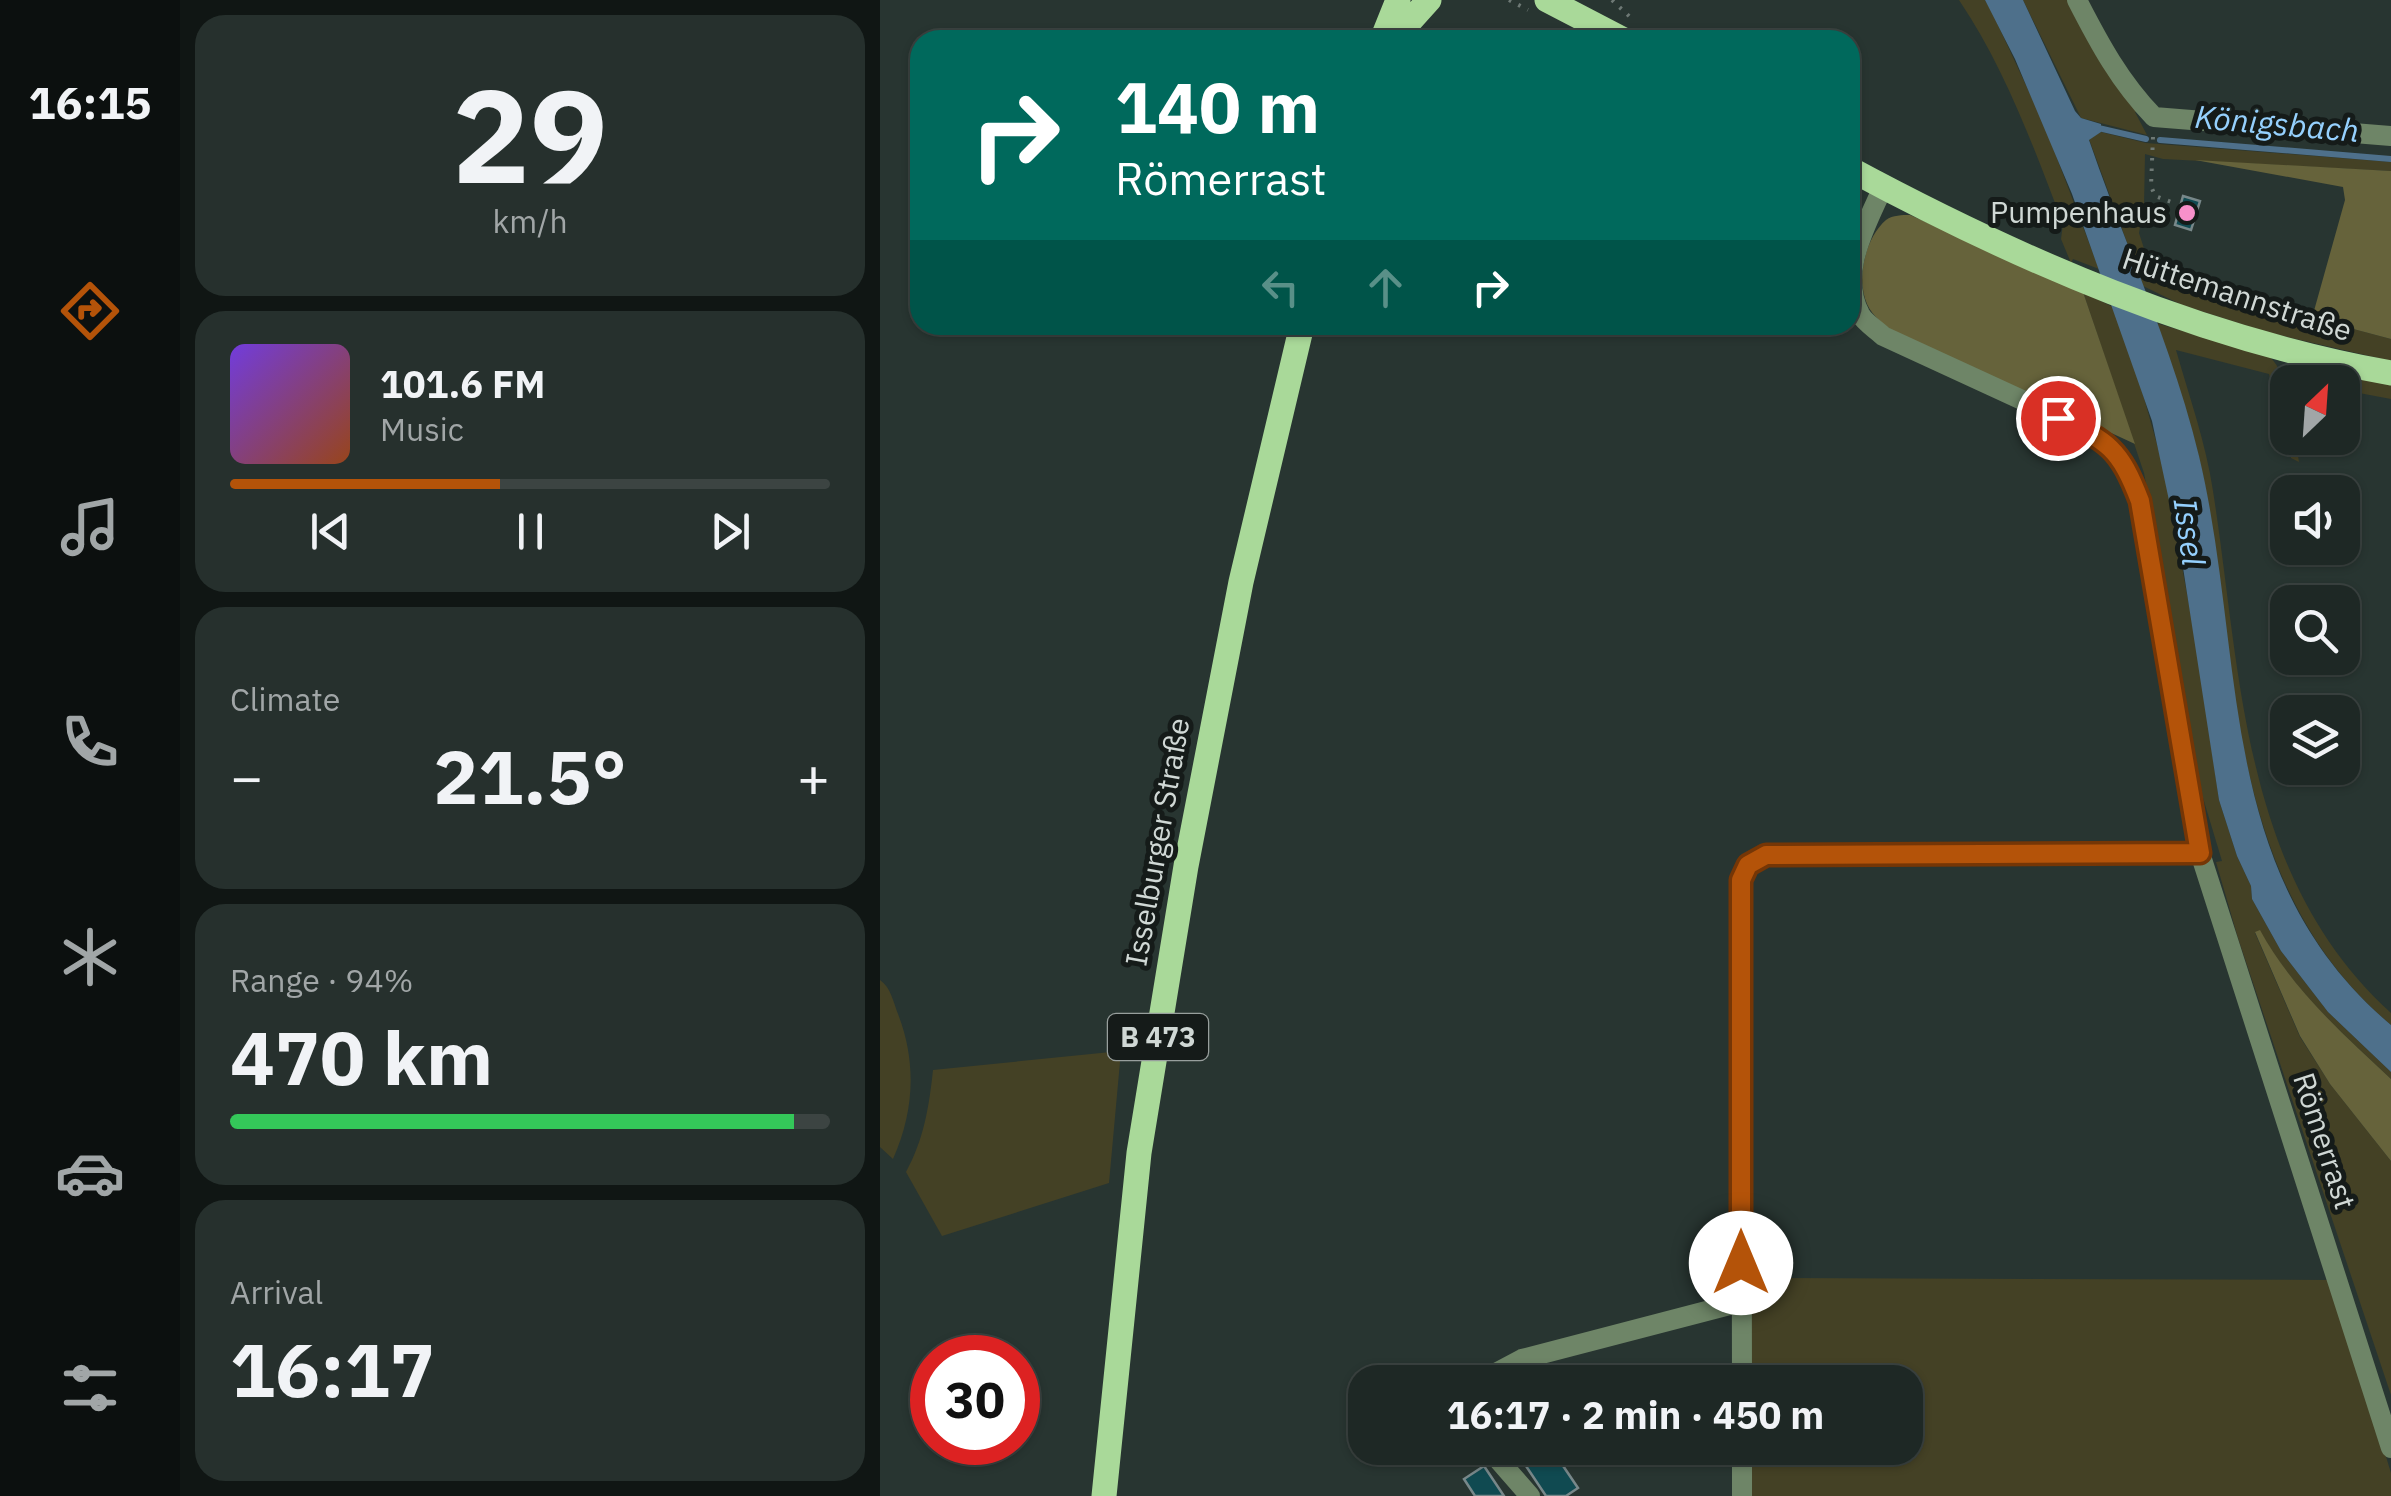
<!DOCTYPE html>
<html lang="en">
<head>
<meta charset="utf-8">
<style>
	body { margin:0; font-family:"IBM Plex Sans",sans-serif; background:#26302d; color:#f1f3f6; height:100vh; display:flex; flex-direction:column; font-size:38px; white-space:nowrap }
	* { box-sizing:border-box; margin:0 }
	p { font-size:32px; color:#a1a6a7 }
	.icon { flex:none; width:55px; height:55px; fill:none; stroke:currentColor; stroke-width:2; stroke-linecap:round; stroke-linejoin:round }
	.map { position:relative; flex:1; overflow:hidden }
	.side { display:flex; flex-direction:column; gap:15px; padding:15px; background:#101614; width:700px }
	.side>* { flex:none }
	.top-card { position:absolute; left:30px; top:30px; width:950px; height:305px; border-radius:30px; box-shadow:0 2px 8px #0004,0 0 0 2px #3c4442; background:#00695c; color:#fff; overflow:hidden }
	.needle { width:65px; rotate:25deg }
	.tools { position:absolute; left:1390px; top:365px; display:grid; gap:20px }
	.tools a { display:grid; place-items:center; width:90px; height:90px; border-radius:20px; background:#1e2825; box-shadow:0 2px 8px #0004,0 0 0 2px #3c4442; font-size:50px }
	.speed { position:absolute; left:30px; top:1335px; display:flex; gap:20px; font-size:50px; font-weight:700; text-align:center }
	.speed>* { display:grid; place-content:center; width:130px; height:130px; border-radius:50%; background:#1e2825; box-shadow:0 2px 8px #0004,0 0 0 2px #3c4442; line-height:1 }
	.speed .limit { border:15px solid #d22; background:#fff; color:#111 }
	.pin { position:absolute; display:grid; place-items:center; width:85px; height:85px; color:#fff; margin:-42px; border:5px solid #fff; border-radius:50%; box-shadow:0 2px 10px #0007 }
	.me { position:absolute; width:110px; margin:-55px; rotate:0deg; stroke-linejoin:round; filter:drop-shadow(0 0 8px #0008) }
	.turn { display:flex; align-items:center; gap:35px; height:210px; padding:0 40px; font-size:45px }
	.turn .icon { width:130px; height:130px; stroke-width:2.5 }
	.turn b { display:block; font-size:70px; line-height:85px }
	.lanes { display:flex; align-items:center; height:95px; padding:0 40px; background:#0003; justify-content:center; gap:50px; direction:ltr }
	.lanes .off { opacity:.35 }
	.big { font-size:75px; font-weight:800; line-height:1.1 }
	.side .card { flex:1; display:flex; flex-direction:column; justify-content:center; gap:15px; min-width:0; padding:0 35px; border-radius:30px; background:#26302d }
	.side .dial { align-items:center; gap:0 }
	.dial b { font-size:130px; line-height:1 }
	.song { display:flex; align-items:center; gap:30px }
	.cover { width:120px; height:120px; border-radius:15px; background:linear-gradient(135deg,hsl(260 70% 55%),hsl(20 70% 35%)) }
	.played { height:10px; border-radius:5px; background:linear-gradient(90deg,#b45309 45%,#3c4442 45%) }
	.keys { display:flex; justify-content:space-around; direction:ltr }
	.heat { display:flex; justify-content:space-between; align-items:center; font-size:55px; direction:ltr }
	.charge { height:15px; border-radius:8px; background:linear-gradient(90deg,#34c759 94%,#3c4442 0) }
	.trip { position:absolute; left:468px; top:1365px; width:575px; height:100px; border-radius:30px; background:#1e2825; box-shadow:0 2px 8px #0004,0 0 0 2px #3c4442; font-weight:800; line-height:100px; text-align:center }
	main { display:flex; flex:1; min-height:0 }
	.tabs { display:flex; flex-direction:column; width:180px; justify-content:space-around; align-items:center; background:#0c100f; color:#a1a6a7 }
	.tabs .icon { width:70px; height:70px }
	.tabs .selected { color:#b45309 }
	.tabs b { font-size:45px; color:#f1f3f6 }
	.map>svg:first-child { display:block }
	.green { fill:#444125 }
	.forest { fill:#66633b }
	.water { fill:#4e708b }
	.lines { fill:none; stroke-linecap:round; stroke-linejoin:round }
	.stream { stroke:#4e708b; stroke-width:6 }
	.building { fill:#104a51; stroke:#78888a; stroke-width:2.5 }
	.path { stroke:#6e7975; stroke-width:4; stroke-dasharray:2.5 8; stroke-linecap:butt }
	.minor { stroke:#6e8567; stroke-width:20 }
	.major { stroke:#a9d999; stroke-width:25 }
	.route-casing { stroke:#753606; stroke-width:25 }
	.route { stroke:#b45309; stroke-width:18 }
	.poi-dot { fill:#f890ca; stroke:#151b19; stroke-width:4 }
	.labels { text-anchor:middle; stroke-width:10; stroke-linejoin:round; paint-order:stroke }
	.shield { fill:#151b19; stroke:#989f9d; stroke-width:2.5 }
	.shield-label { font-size:28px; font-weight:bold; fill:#d0d8d5 }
	.poi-label { font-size:30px; fill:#d0d8d5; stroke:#151b19; text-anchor:end }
	.street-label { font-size:30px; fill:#d0d8d5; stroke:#151b19 }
	.water-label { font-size:32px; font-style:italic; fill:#95d0fd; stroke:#151b19 }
</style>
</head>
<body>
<main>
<nav class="tabs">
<b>16:15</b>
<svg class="icon selected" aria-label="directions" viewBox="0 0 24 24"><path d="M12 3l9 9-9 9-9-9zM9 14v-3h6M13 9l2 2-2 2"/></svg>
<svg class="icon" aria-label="music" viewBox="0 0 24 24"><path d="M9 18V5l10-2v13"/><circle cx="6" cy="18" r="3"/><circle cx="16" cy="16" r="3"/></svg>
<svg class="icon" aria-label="phone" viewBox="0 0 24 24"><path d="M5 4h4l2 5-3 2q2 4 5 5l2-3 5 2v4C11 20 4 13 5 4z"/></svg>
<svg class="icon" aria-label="climate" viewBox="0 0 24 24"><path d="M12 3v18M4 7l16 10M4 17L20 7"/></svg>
<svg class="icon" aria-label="car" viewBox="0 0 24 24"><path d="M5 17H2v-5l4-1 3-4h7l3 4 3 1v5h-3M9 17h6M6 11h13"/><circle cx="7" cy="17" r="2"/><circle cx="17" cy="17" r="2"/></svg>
<svg class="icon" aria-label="filters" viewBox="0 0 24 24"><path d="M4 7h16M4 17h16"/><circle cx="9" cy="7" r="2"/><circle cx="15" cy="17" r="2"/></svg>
</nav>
<section class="side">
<div class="card dial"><b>29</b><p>km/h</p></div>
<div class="card">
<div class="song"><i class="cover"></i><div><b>101.6 FM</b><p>Music</p></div></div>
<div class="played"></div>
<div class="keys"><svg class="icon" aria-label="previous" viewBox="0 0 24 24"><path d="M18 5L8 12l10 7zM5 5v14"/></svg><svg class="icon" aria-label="pause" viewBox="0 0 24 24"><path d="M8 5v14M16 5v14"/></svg><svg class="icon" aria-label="next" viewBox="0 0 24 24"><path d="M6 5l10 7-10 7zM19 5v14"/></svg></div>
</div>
<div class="card"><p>Climate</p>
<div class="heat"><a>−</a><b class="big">21.5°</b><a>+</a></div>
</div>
<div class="card"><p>Range · 94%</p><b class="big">470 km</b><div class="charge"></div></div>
<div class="card"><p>Arrival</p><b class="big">16:17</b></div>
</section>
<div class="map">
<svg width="1511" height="1496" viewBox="0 0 1511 1496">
	<rect width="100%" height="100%" fill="#283531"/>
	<path class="green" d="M 1079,0 L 1105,0 L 1111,10 L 1164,124 L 1219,269 L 1193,259 L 1191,263 L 1181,239 L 1183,224 C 1154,148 1125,68 1079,0 Z
		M 1143,0 L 1190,0 L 1259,110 L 1255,112 L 1267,135 L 1201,118 Z
		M 1221,132 L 1266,143 L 1511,162 L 1511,171 L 1283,159 L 1265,154 L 1264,206 L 1259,233 L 1271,270 L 1402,310 L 1511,339 L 1511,361 L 1386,332 L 1302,305 L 1263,286 L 1209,139 Z
		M 1203,292 L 1233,307 L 1257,373 L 1283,466 L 1317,647 L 1339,800 L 1357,856 L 1371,886 L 1372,899 L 1401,951 L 1448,1012 L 1511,1072 L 1511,1079 C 1463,1034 1412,989 1380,931 L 1375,933 L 1420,1037 L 1450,1084 L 1511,1161 L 1511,1395 L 1358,938 L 1336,862 L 1342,861 L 1314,768 L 1289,603 L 1264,473 Z
		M 1276,323 L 1390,357 C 1410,377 1407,411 1408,438 L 1415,438 L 1419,462 L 1411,458 L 1389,374 L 1296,350 C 1309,396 1326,443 1333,491 C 1362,676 1361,876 1511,1013 L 1511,1025 C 1351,891 1357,679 1326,491 C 1316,434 1296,377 1276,323 Z
		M 1420,365 L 1511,385 L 1511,399 L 1463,390 L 1462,382 L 1414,382 L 1415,369 Z
		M 0,980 C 11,988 13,1001 18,1014 C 37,1063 34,1112 13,1159 L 0,1147 Z
		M 241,1051 L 229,1183 L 62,1236 L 26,1172 C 44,1139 49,1107 53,1070 Z
		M 869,1278 L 1452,1280 L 1511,1473 L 1511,1496 L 872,1496 L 872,1448 L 1025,1448 L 1025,1382 L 871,1382 Z"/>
	<path class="forest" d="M 1315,160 L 1511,171 L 1511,339 L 1432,318 L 1465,200 L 1463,187 Z
		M 1030,215 L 1203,292 L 1255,444 L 1016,333 C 1005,326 993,317 987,304 C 976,279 985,238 1006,220 C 1013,215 1022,215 1030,215 Z
		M 1380,930 C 1412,989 1463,1034 1511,1079 L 1511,1161 L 1450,1084 L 1420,1036 L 1375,932 Z"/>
	<path class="water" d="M 1105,0 L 1143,0 L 1195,111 L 1201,118 L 1221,124 L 1221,132 L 1209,140 C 1245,245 1293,348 1319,456 C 1367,657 1333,875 1511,1025 L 1511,1072 L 1448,1012 L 1401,951 L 1372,899 L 1371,886 L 1357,856 L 1339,800 L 1302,561 L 1272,421 L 1192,194 L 1135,59 Z"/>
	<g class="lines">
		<path class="stream" d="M 1214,127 L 1266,139
			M 1280,140 L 1511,159"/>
	</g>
	<path class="building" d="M 1303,196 L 1320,201 L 1311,230 L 1295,225 Z
		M 634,1448 L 671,1448 L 698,1488 L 686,1496 L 666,1496 Z
		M 604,1466 L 624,1496 L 595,1496 L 584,1479 Z"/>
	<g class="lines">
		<path class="path" d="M 629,0 L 648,10
			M 732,0 L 750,17
			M 1273,137 L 1271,186 L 1275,196 L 1294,203
			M 1408,370 L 1410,382
			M 1420,438 L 1423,456"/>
		<path class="minor" d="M 1197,0 C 1219,43 1240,82 1274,117 L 1511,136
			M 1003,187 C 986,226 958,272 980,314 C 985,323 996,329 1003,336 L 1207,430 C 1240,451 1246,465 1260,501 L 1320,853 L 1511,1448
			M 605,1382 L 610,1376 L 642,1359 L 861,1302
			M 862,1382 L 861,880 L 868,865 L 886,855 L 1320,853
			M 608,1448 L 650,1496
			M 862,1448 L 862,1496"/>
		<path class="major" d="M 667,0 L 744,40
			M 502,40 L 518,0
			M 513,40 L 549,0
			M 970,169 C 1139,260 1321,339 1511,373
			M 224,1496 L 259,1153 L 306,866 L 361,582 L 422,325"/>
	</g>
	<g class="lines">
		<defs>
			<path id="route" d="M 861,1263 L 861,880 L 868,865 L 886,855 L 1320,853 L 1260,501 C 1240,449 1229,441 1178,418"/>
		</defs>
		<use href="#route" class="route-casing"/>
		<use href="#route" class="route"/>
	</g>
	<circle class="poi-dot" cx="1307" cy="213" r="10"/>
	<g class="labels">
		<rect class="shield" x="228" y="1014" width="100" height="46" rx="8"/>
		<g class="shield-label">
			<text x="278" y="1047">B 473</text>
		</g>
		<g class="poi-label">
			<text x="1287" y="223">Pumpenhaus</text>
		</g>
		<g class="street-label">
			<text transform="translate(1357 295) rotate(18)" y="10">Hüttemannstraße</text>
			<text transform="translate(278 842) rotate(-80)" y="10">Isselburger Straße</text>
			<text transform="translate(1444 1141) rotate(72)" y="10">Römerrast</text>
		</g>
		<g class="water-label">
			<text transform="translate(1397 124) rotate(5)" y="11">Königsbach</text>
			<text transform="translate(1309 532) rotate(82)" y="11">Issel</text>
		</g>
	</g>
</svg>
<div class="tools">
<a><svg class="needle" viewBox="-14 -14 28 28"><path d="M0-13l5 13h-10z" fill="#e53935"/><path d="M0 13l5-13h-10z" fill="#a1a6a7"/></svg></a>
<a><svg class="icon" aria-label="sound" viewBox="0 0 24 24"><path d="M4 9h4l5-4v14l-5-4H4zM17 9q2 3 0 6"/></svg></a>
<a><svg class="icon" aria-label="search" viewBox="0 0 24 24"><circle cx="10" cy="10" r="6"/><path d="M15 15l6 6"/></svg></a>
<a><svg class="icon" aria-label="layers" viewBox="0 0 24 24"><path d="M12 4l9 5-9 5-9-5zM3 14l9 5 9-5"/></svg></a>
</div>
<div class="speed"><div class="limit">30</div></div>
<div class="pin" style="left:1178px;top:418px;background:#d93025"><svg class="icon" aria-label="arrive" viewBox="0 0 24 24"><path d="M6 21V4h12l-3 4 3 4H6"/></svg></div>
<svg class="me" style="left:861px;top:1263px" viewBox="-20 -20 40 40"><circle r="19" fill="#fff"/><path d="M0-13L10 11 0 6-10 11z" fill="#b45309"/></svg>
<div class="trip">16:17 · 2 min · 450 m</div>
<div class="top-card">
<div class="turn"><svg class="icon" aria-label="right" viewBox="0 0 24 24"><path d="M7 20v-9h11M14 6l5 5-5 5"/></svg><div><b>140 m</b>Römerrast</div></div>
<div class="lanes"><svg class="icon off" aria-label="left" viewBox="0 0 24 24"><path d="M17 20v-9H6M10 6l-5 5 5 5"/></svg><svg class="icon off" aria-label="ahead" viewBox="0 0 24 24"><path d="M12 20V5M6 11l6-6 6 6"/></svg><svg class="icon" aria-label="right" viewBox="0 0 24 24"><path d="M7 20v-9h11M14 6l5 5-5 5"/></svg></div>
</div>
</div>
</main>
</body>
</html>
